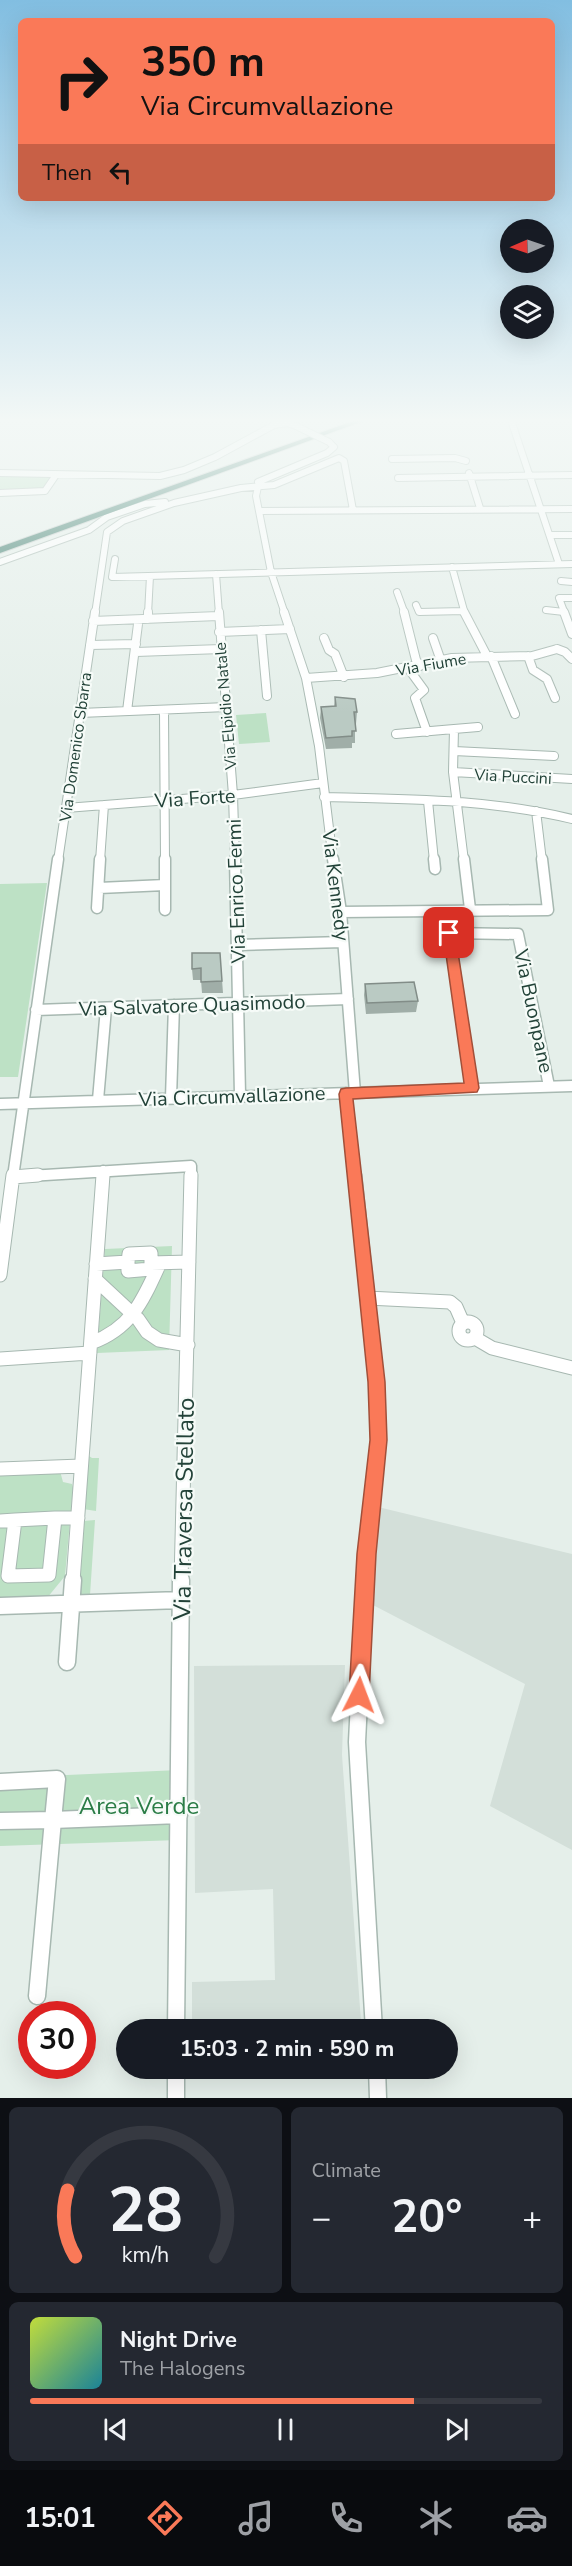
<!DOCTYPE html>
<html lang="en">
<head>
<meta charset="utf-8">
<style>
	body { margin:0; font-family:"Nunito Sans",sans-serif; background:#242831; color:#f1f3f6; height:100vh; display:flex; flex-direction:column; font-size:22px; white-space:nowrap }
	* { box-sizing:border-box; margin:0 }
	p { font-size:20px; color:#9ea1a6 }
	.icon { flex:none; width:33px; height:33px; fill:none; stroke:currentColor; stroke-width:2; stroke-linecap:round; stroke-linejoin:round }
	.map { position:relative; height:2098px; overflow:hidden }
	.details { display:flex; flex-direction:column; gap:9px; padding:9px; background:#0d0f14; flex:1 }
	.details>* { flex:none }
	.guide { position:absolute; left:18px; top:18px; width:537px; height:183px; border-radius:9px; box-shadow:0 6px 24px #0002; background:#fa7958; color:#111; overflow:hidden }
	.needle { width:39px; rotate:268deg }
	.tools { position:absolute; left:500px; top:219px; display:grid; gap:12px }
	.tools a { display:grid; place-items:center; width:54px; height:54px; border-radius:50%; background:#171b24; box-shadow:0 6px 24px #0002; font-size:30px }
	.speed { position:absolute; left:18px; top:2001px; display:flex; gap:12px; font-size:30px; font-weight:700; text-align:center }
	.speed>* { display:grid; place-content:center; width:78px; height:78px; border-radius:50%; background:#171b24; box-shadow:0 6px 24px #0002; line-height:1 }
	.speed .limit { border:9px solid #d22; background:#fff; color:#111 }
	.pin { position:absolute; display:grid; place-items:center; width:51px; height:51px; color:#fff; margin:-26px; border-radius:12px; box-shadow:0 3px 9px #0006 }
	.me { position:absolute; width:66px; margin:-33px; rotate:3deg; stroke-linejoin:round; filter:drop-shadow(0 0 4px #0008) }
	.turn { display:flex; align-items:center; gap:21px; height:126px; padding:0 24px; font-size:27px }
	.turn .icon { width:78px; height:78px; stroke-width:2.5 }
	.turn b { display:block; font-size:42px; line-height:51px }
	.then { display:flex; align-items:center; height:57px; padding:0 24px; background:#0003; gap:12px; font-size:22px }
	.big { font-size:45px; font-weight:700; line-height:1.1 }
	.details .card { flex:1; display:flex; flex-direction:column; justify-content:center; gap:9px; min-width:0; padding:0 21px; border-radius:9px; background:#242831 }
	.details .dial { align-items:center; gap:0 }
	.dial svg { height:156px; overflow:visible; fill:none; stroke:#363941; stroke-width:7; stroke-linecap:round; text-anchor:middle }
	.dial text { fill:#f1f3f6; stroke:none }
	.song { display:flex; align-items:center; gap:18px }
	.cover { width:72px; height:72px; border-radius:9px; background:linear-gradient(135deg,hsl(70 70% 55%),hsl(190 70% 35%)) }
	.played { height:6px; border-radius:3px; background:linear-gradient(90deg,#fa7958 75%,#363941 75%) }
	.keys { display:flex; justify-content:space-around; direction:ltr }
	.heat { display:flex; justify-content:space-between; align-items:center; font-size:33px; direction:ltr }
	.details .tiles { flex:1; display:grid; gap:9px; grid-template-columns:1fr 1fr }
	.card:last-child { grid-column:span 2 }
	.trip { position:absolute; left:116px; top:2019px; width:342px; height:60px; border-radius:30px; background:#171b24; box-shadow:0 6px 24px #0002; font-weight:700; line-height:60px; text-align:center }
	.tabs { display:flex; height:96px; justify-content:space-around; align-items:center; background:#090b0e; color:#9ea1a6 }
	.tabs .icon { width:42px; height:42px }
	.tabs .current { color:#fa7958 }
	.tabs b { font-size:27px; color:#f1f3f6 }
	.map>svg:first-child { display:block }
	.built { fill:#d3dfd9 }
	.green { fill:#bde1c5 }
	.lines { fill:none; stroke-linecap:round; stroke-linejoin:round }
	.minor-far4-casing { stroke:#a7b8b1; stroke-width:8 }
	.minor-far3-casing { stroke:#a7b8b1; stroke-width:10 }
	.minor-far2-casing { stroke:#a7b8b1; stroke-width:13 }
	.minor-far1-casing { stroke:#a7b8b1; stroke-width:15 }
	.minor-casing { stroke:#a7b8b1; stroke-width:19 }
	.highway-casing { stroke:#c1cac7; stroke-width:2 }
	.minor-far4 { stroke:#fff; stroke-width:6 }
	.minor-far3 { stroke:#fff; stroke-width:8 }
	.minor-far2 { stroke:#fff; stroke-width:10 }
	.minor-far1 { stroke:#fff; stroke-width:13 }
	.minor { stroke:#fff; stroke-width:16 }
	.highway { fill:#2c7160; fill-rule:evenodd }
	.minor-bridge-casing { stroke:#a7b8b1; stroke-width:8; stroke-linecap:butt }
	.minor-bridge { stroke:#fff; stroke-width:6 }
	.wall { fill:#a0aea8 }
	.building { fill:#bacac3; stroke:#828d88; stroke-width:1.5 }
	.route { fill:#fa7958; stroke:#a24f39; stroke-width:1.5 }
	.labels { text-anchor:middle; stroke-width:4.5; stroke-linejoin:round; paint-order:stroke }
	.far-street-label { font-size:16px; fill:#224238; stroke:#f6fbf8 }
	.street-label { font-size:20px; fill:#224238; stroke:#f6fbf8 }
	.near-street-label { font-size:24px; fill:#224238; stroke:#f6fbf8 }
	.near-park-label { font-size:24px; fill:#2a7c46; stroke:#f6fbf8 }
</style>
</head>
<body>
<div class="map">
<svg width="572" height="2098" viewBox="0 0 572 2098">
	<rect width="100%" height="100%" fill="#e5efea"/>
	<path class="built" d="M 378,1507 L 572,1554 L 572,1850 L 490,1806 L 525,1684 L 371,1604 Z
		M 345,1665 L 342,1755 L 361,2022 L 192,2023 L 192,1982 L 275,1980 L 273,1889 L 195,1893 L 194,1666 Z"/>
	<path class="green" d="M 0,474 L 52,477 L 44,490 L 0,490 Z
		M 266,713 L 270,742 L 239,744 L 236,715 Z
		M 47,883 L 18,1077 L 0,1077 L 0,884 Z
		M 172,1246 L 169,1350 L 97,1353 L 105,1249 Z
		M 86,1454 L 92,1458 L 99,1458 L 96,1511 L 83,1509 Z
		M 60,1471 L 63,1482 L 72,1484 L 73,1488 L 65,1576 L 47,1598 L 0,1598 L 0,1475 Z
		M 95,1520 L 90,1595 L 76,1594 L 83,1521 Z
		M 179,1770 L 179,1840 L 0,1846 L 0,1778 Z"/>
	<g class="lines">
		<defs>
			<path id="minor-far4" d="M 511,420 L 559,564
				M 392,459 L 455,458 L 466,461
				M 0,473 L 160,476 L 184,470 L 215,457 L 274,425 L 287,423 L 296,426
				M 469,473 L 480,508
				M 398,478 L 572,475
				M 258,482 L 327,453 L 334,447 L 329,442
				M 258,487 L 256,496 L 271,572 L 285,614
				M 0,493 L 45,491 L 56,475
				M 259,511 L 572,509
				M 550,535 L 572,535
				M 115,559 L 112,577 L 572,564
				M 0,562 L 89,530 L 107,517 L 145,504 L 165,502
				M 452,567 L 465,614
				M 216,574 L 219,614
				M 561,581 L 572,582
				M 397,592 L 405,614
				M 416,605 L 419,612 L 464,611
				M 546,610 L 564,612
				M 95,614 L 107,532 L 123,521 L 174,503 L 241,488 L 274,485 L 339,458 L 344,461 L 353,510
				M 148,614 L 150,576
				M 565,614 L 559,598 L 572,598"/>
			<path id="minor-far3" d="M 219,612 L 233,795 L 235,861
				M 284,612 L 306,678 L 319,746 L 333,861
				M 404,612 L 416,660 L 420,666
				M 464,612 L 487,656
				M 564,612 L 572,634
				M 148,619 L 148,612
				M 93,621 L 218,616
				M 261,630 L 267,696
				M 219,632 L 290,629
				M 324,638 L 329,650 L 335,654 L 344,677
				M 433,638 L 441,661
				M 90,645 L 136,644
				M 557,649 L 565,652 L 572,659
				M 136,652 L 221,649
				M 491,656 L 515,714
				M 528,656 L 533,670 L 547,679 L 555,698
				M 408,668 L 424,690 L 415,698 L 427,732
				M 306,678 L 377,673 L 452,658 L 532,656 L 557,649
				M 164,710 L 165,861
				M 127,711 L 138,624
				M 80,713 L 227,707
				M 396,734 L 454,729
				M 454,751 L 554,756
				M 453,772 L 572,779
				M 324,797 C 407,799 490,799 572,819
				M 428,801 L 434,861
				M 66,808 L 233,795 L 323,783
				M 536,811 L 542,861
				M 58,861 L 95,612
				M 100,861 L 104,805
				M 464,861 L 453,772 L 454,729 L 478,727"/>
			<path id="minor-far2" d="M 165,859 L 165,910
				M 235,859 L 240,1095
				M 333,859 L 341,912 L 355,1093
				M 434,859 L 435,869
				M 464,859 L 470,909
				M 99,888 L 165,885
				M 97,908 L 100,859
				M 341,912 L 548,910 L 542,859
				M 237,945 L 343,942
				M 36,1010 L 348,999
				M 472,1088 L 449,933 L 518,934 L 549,1086
				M 346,1093 L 355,1177
				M 171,1098 L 174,1005
				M 98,1100 L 106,1008
				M 0,1104 L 572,1086
				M 13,1177 L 191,1166 L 191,1177
				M 13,1177 L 58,859
				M 103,1177 L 103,1171"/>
			<path id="minor-far1" d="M 355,1175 L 377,1382 L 378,1440 L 365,1581
				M 13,1177 L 38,1175
				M 128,1262 L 129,1254 L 151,1253 L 151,1263
				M 96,1264 L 128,1262 L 128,1271 L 151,1269 L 151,1263 L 189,1262
				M 0,1275 L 13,1175
				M 95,1279 L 138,1319 L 147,1332 L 159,1340 L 188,1345
				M 367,1298 L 450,1302 L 456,1307 L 463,1323
				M459 1331a9 9 0 1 1 18 0a9 9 0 1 1-18 0Z
				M 475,1338 L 492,1348 L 572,1368
				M 91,1343 C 132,1328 143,1300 160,1263
				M 0,1359 L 90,1353
				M 0,1469 L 81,1466
				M 15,1520 L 55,1518
				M 0,1521 L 15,1520 L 8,1576 L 49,1575 L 55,1518 L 78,1518
				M 73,1581 L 103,1175
				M 181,1581 L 191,1175"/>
			<path id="minor" d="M 365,1580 L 357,1742 L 374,2030
				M 0,1606 L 181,1600
				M 67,1662 L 73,1580
				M 0,1782 L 57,1779 L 53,1820 L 0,1821
				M 37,1996 L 53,1820 L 179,1815
				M 176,2030 L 181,1580
				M 176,2068 L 176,2098
				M 377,2068 L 378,2098"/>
			<path id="highway" d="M 356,420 L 366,420 L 0,553 L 0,547 Z"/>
		</defs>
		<use href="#minor-far4" class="minor-far4-casing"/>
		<use href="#minor-far3" class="minor-far3-casing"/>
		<use href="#minor-far2" class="minor-far2-casing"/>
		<use href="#minor-far1" class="minor-far1-casing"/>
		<use href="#minor" class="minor-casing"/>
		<use href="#highway" class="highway-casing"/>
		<use href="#minor-far4" class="minor-far4"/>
		<use href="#minor-far3" class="minor-far3"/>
		<use href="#minor-far2" class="minor-far2"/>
		<use href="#minor-far1" class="minor-far1"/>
		<use href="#minor" class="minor"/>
		<use href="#highway" class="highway"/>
		<defs>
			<path id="minor-bridge" d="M 296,426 L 329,442"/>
		</defs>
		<use href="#minor-bridge" class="minor-bridge-casing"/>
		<use href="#minor-bridge" class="minor-bridge"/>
	</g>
	<path class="wall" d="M 335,697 L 357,712 L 356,724 L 355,724 L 355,743 L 352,743 L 352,748 L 326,749 L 320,718 L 321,707 L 334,706 Z
		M 220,953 L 223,993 L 202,993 L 201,980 L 193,980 L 192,969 Z
		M 365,984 L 418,1001 L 416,1012 L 366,1014 L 364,995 Z"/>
	<path class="building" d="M 335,697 L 355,699 L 357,712 L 354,712 L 356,731 L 352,731 L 352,736 L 326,738 L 321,707 L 336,706 Z
		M 192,953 L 220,953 L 222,981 L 201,982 L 201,968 L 192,969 Z
		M 414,982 L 418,1001 L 367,1003 L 365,984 Z"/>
	<linearGradient id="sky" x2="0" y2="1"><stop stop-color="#82bee1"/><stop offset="0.59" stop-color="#f3f8f6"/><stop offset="1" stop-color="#f3f8f6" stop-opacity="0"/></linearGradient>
	<rect width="572" height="713" fill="url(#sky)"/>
	<path class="route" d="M 449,929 L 455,933 L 479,1088 L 477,1092 L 353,1099 L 385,1382 L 387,1440 L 376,1554 L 369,1695 L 366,1703 L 359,1706 L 352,1703 L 349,1695 L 357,1554 L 370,1440 L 368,1382 L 339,1094 L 341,1089 L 346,1088 L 464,1083 L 443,933 Z"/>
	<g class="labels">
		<g class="far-street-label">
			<text transform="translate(431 664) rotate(-10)" y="6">Via Fiume</text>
			<text transform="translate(225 706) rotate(-95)" y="6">Via Elpidio Natale</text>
			<text transform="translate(75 747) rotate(-82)" y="6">Via Domenico Sbarra</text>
			<text transform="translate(513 776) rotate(3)" y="6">Via Puccini</text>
		</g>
		<g class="street-label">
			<text transform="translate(195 798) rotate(-4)" y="7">Via Forte</text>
			<text transform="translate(336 885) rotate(83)" y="7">Via Kennedy</text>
			<text transform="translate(236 891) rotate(-92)" y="7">Via Enrico Fermi</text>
			<text transform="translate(192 1005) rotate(-2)" y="7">Via Salvatore Quasimodo</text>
			<text transform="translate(534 1011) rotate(78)" y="7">Via Buonpane</text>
			<text transform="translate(232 1096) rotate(-2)" y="7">Via Circumvallazione</text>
		</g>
		<g class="near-street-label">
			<text transform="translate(184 1509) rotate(-89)" y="8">Via Traversa Stellato</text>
		</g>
		<g class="near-park-label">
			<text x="139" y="1814">Area Verde</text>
		</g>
	</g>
</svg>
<div class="tools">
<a><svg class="needle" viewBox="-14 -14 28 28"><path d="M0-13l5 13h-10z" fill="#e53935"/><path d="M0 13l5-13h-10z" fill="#9ea1a6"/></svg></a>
<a><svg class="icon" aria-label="layers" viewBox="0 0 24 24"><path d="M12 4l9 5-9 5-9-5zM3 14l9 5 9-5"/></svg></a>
</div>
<div class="speed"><div class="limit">30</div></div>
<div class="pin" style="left:449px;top:933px;background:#d93025"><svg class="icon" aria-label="arrive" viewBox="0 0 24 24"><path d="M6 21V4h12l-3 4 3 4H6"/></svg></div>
<svg class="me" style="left:359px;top:1695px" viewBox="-20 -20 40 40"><path d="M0-17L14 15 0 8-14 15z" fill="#fa7958" stroke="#fff" stroke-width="4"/></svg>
<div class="trip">15:03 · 2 min · 590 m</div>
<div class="guide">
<div class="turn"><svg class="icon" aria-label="right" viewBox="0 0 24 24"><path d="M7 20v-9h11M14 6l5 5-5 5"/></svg><div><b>350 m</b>Via Circumvallazione</div></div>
<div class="then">Then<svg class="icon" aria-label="left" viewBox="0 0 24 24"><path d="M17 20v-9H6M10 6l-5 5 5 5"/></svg></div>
</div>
</div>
<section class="details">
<div class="tiles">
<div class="card dial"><svg viewBox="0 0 100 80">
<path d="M14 69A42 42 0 1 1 86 69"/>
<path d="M14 69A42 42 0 0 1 10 35" stroke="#fa7958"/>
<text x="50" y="56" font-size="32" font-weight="700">28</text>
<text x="50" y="72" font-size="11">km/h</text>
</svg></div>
<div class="card"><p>Climate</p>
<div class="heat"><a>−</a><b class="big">20°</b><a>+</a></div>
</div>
<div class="card">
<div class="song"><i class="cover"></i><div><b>Night Drive</b><p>The Halogens</p></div></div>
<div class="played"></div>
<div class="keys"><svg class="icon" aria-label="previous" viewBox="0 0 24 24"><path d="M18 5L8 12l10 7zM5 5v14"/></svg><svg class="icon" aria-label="pause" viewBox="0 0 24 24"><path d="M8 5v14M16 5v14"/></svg><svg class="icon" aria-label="next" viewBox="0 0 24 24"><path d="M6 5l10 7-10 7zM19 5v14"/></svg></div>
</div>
</div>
</section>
<nav class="tabs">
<b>15:01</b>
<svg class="icon current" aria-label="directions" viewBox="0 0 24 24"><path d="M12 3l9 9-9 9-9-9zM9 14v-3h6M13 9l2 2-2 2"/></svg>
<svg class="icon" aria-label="music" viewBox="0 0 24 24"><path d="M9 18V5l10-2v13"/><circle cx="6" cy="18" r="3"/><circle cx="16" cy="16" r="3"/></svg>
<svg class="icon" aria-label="phone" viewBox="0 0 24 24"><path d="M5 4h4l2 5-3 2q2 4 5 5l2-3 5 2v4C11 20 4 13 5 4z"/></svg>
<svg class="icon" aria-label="climate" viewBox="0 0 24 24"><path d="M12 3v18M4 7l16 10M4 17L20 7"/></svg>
<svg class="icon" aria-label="car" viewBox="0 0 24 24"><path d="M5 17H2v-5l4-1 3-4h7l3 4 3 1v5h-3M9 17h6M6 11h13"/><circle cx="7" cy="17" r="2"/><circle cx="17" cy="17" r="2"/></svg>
</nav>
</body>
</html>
